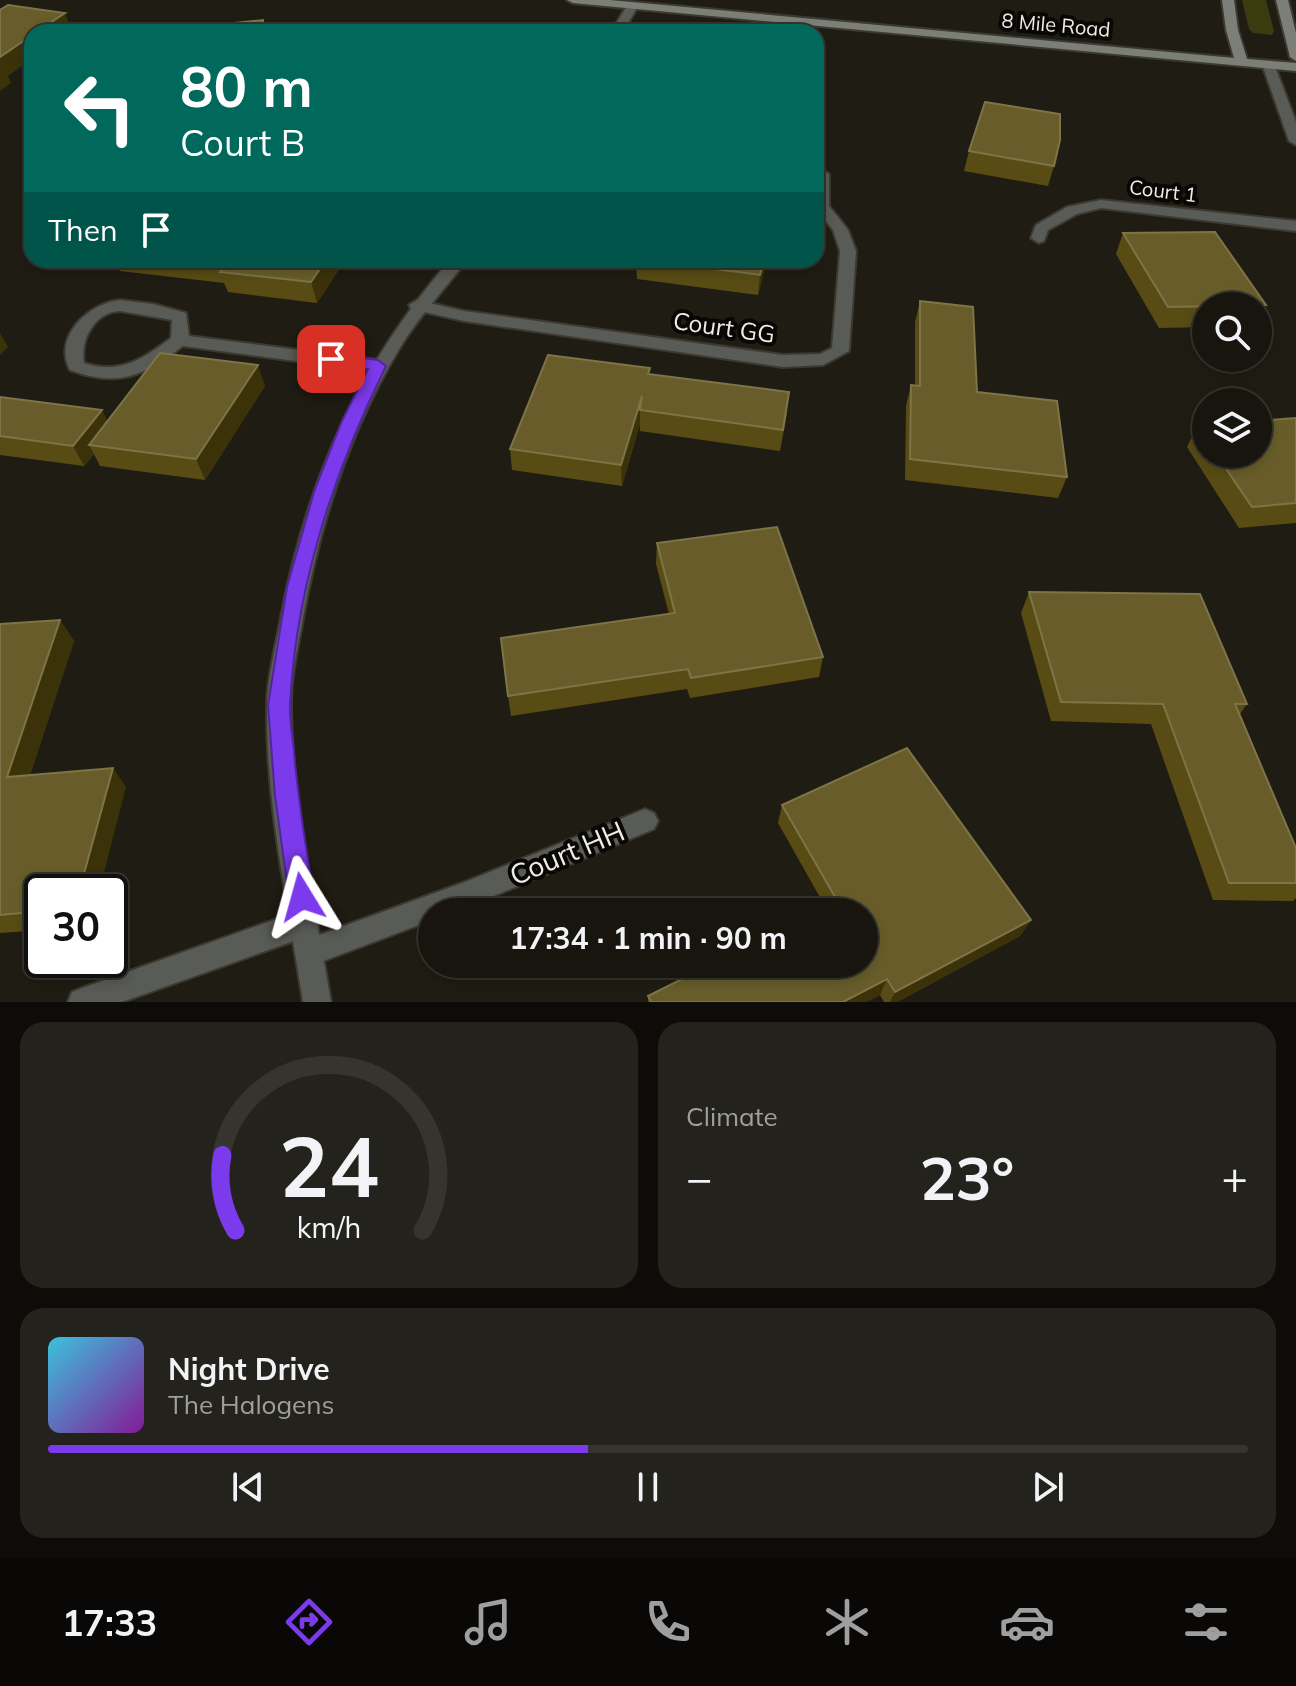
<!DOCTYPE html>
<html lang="en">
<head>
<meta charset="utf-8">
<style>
	body { margin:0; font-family:Mulish,sans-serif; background:#24221c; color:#f1f3f6; height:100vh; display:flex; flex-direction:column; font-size:30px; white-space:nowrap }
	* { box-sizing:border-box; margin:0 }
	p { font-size:26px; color:#9e9f9e }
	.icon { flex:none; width:44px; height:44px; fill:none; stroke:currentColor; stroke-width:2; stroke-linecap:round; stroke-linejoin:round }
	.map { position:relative; height:1002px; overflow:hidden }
	.details { display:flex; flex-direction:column; gap:20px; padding:20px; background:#0d0c08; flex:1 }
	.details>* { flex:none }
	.guide { position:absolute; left:24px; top:24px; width:800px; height:244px; border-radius:24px; box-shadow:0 4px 12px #0003,0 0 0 2px #36342e; background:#00695c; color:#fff; overflow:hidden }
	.fabs { position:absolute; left:1192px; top:292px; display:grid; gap:16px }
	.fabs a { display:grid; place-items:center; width:80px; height:80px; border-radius:50%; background:#17150e; box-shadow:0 4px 12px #0003,0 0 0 2px #36342e; font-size:40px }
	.speed { position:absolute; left:24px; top:874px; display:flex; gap:16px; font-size:40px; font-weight:700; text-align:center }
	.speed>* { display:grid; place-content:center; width:104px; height:104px; border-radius:50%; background:#17150e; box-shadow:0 4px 12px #0003,0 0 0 2px #36342e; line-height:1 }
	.speed .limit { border:4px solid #111; border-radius:12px; background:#fff; color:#111 }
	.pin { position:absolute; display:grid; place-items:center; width:68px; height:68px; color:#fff; margin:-34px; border-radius:16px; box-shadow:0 4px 12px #0006 }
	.me { position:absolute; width:88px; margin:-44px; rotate:352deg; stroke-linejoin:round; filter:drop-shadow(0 0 6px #0008) }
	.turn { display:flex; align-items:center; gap:28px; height:168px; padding:0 24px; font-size:36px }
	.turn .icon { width:104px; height:104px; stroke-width:2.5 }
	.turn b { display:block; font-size:56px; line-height:68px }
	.then { display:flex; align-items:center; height:76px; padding:0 24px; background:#0003; gap:16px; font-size:30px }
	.big { font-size:60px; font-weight:700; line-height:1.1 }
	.details .tile { flex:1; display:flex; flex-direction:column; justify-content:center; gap:12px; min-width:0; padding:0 28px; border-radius:24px; background:#24221c }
	.details .dial { align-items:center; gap:0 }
	.dial svg { height:208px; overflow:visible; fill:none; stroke:#36342e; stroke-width:7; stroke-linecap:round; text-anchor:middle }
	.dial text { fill:#f1f3f6; stroke:none }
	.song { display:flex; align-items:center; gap:24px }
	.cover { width:96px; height:96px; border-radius:12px; background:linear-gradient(135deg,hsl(190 70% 55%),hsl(290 70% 35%)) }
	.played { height:8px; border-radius:4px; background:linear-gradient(90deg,#7c3aed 45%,#36342e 45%) }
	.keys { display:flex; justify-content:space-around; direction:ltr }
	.heat { display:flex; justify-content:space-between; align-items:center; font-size:44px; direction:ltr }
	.details .tiles { flex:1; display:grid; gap:20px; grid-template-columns:1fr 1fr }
	.tile:last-child { grid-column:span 2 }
	.trip { position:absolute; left:418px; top:898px; width:460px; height:80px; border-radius:40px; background:#17150e; box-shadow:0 4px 12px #0003,0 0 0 2px #36342e; font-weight:700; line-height:80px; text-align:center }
	.tabs { display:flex; height:128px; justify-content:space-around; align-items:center; background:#090806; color:#9e9f9e }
	.tabs .icon { width:56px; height:56px }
	.tabs .active { color:#7c3aed }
	.tabs b { font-size:36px; color:#f1f3f6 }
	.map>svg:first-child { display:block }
	.green { fill:#3a3b0f }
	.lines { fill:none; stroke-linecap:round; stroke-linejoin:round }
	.lane-casing { stroke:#3c3931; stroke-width:4 }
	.street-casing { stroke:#3c3931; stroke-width:4 }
	.secondary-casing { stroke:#3c3931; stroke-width:4 }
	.lane { fill:#595b56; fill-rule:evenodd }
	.street { fill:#595b56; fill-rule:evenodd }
	.secondary { fill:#7c7f77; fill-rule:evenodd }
	.wall { fill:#584c14 }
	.shaded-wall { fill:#3b320a }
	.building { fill:#685d2a; stroke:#7d7448; stroke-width:2 }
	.route { fill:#7c3aed; stroke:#51269a; stroke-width:2 }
	.labels { text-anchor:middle; stroke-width:8; stroke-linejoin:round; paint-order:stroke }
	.far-street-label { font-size:20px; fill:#eeece6; stroke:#080704 }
	.street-label { font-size:24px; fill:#eeece6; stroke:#080704 }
	.near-street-label { font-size:28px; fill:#eeece6; stroke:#080704 }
</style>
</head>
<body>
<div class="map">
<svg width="1296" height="1002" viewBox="0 0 1296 1002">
	<rect width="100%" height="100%" fill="#1f1c13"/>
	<path class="green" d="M 1242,0 L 1266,0 L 1274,31 L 1272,35 L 1253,33 L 1249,29 Z"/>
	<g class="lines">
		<defs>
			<path id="lane" d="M 822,170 L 829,174 L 829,206 L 848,230 L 856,251 L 849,351 L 823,365 L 783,367 L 464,321 L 411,309 L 409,305 L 417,300 L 464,311 L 783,355 L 820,354 L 832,348 L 840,251 L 833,230 L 816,208 L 816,172 Z
				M 1101,200 L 1296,221 L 1296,231 L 1101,208 L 1077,214 L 1048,230 L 1044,241 L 1039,243 L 1031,238 L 1036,225 L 1067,207 Z
				M 120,300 L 153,304 L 186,313 L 189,336 L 378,360 L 387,366 L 378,372 L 183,346 C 143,376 119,388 70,370 C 52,337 89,303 120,300 ZM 120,311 L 172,320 L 171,338 C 143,359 119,375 84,363 C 80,339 95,312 120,311 Z
				M 645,809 L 654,813 L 658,821 L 654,829 L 465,908 L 455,912 L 432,912 L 432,920 L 310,966 L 300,962 L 296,952 L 300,942 L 465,882 Z
				M 305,909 L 315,913 L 319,923 L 315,933 L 305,937 L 122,1002 L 68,1002 L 72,992 L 82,988 Z"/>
			<path id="street" d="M 632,3 L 638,6 L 623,32 L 611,32 L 628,4 Z
				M 1264,61 L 1274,64 L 1296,122 L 1296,145 L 1289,141 L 1262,64 Z
				M 450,260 L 467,260 C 445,289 420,315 401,346 C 348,432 319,526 302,624 C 297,652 290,680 291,708 C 292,807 315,905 331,1002 L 303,1002 C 288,905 266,806 267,707 C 267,677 276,646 281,617 C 307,480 358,366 450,260 Z"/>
			<path id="secondary" d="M 567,0 L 610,0 L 1234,58 L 1226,30 L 1222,0 L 1234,0 L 1238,30 L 1247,59 L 1296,63 L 1296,71 L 573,3 Z
				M 1276,0 L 1288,0 L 1296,33 L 1296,61 L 1290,57 Z"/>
		</defs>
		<use href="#lane" class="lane-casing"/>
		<use href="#street" class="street-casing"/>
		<use href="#secondary" class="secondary-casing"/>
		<use href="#lane" class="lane"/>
		<use href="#street" class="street"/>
		<use href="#secondary" class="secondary"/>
	</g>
	<path class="wall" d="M 969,151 L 1054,166 L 1048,186 L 964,171 Z
		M 1123,233 L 1266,305 L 1258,320 L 1258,306 L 1206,306 L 1206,327 L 1159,328 L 1116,254 Z
		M 115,260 L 345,260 L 317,303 L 228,292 L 224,283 L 120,271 Z
		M 636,260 L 767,260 L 758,295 L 637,279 Z
		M 920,301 L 977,392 L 1067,477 L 1058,498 L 905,480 L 906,406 L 911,385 L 915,385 L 915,322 Z
		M 650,374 L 787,413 L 780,451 L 640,431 L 640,424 L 622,486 L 512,470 L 510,449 Z
		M 265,386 L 205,480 L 100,466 L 94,454 L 84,466 L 0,455 L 0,397 L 108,421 Z
		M 1296,418 L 1296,523 L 1239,528 L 1187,447 L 1197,426 L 1206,425 L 1206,454 L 1258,454 Z
		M 657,543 L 823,657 L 819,677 L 690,698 L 687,689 L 511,716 L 508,696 L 669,614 L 656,564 Z
		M 1029,592 L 1247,704 L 1240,714 L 1296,848 L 1296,898 L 1293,901 L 1213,900 L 1151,724 L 1051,721 L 1021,613 Z
		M 60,620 L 74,641 L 30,775 L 126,787 L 42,892 L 42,930 L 0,933 L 0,624 Z
		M 782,805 L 1031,920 L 1020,936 L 897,1002 L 884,1002 L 880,995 L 866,1002 L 648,1002 L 648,996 L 826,908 L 778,823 Z"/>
	<path class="shaded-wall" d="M 65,13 L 72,31 L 71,32 L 36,32 Z
		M 32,35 L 32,59 L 8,76 L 11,83 L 0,91 L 0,57 Z
		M 326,260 L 345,260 L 317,303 L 311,282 Z
		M 764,260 L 767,260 L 758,295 L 760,275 Z
		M 0,333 L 8,347 L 0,355 Z
		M 258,365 L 265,386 L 205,480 L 196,459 Z
		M 642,396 L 640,410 L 640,424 L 622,486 L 621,465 Z
		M 102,410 L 112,430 L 89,445 L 94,454 L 84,466 L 73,446 Z
		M 60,620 L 74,641 L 23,796 L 7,777 Z
		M 113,768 L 126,787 L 99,892 L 79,892 Z
		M 1031,920 L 1020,936 L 897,1002 L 890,1002 L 895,992 Z
		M 887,979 L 880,995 L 866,1002 L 843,1002 Z"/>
	<path class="building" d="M 8,5 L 65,13 L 36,32 L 32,32 L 32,35 L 0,57 L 0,10 Z
		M 263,20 L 264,32 L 196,32 L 196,27 Z
		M 985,102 L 1060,114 L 1060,140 L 1054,166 L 969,151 Z
		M 1215,232 L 1266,305 L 1168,307 L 1123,233 Z
		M 194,260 L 326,260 L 311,282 L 220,272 L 226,264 Z
		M 648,260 L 764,260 L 760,275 Z
		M 920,301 L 973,307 L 977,392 L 1057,401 L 1067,477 L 910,459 L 911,385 L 920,386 Z
		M 160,353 L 258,365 L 196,459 L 89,445 Z
		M 548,355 L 650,368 L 648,374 L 789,392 L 783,430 L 640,410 L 642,396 L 621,465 L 510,449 Z
		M 0,397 L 102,410 L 73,446 L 0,436 Z
		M 1296,418 L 1296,503 L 1252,507 L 1216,454 L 1258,454 L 1258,421 Z
		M 1206,425 L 1206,439 L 1197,426 Z
		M 777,527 L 823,657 L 691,678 L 688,669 L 508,696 L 501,638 L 675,613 L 657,543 Z
		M 1029,592 L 1200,594 L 1247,704 L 1235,704 L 1296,848 L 1296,883 L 1229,883 L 1163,704 L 1061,702 Z
		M 60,620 L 7,777 L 113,768 L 79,892 L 42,892 L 42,911 L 0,915 L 0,624 Z
		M 907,748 L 1031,920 L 895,992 L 887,979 L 843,1002 L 651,1002 L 648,996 L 712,964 L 864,964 L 864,912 L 818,912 L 838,902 L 782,805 Z"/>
	<path class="route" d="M 331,354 L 378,360 L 386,366 C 334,471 296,586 290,704 C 289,720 293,737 294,752 C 298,801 306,849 314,897 L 310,906 L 302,909 L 293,906 L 289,897 L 275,796 L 268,705 L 287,587 L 314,492 L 342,421 L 368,369 L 326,363 L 323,359 Z"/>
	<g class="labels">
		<g class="far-street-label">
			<text transform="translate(1056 25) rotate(5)" y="7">8 Mile Road</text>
			<text transform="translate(1163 191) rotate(7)" y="7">Court 1</text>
		</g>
		<g class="street-label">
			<text transform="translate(724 328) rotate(8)" y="8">Court GG</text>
		</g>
		<g class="near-street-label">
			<text transform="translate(567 853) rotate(-23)" y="10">Court HH</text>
		</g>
	</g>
</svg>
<div class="fabs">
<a><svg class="icon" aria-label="search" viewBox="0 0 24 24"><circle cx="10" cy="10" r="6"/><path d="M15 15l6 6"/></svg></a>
<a><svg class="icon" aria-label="layers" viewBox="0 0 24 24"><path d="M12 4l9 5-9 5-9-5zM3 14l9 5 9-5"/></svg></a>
</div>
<div class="speed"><div class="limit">30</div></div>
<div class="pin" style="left:331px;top:359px;background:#d93025"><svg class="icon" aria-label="arrive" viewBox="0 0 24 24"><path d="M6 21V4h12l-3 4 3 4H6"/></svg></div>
<svg class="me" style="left:302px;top:897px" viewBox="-20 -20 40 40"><path d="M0-17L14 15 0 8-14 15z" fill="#7c3aed" stroke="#fff" stroke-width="4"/></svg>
<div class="trip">17:34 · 1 min · 90 m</div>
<div class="guide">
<div class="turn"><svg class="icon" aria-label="left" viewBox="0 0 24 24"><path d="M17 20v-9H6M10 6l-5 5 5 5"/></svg><div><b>80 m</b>Court B</div></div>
<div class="then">Then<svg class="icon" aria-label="arrive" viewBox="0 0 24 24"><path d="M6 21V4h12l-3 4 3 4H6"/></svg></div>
</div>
</div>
<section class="details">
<div class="tiles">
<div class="tile dial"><svg viewBox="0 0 100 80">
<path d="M14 69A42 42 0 1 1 86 69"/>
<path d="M14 69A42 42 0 0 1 9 40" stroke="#7c3aed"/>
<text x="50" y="56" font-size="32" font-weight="700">24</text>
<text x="50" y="72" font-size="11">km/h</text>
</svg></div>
<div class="tile"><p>Climate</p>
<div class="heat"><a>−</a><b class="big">23°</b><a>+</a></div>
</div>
<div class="tile">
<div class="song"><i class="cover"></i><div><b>Night Drive</b><p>The Halogens</p></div></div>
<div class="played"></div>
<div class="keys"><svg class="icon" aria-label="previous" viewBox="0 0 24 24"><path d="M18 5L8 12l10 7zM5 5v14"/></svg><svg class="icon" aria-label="pause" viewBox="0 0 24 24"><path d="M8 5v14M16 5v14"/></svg><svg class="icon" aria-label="next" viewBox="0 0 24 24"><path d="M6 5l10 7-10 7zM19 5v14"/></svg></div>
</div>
</div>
</section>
<nav class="tabs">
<b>17:33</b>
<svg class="icon active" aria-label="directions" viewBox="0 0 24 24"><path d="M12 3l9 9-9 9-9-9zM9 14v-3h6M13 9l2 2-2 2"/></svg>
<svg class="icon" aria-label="music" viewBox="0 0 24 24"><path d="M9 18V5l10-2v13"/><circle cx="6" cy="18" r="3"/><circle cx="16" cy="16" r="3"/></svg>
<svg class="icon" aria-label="phone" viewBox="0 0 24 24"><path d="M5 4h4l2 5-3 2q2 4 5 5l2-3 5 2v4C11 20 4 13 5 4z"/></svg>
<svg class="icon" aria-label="climate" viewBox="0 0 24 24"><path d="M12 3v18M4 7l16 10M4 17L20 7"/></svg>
<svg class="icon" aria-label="car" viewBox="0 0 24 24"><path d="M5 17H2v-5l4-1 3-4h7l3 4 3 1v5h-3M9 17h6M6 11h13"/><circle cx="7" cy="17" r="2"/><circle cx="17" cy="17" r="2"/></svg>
<svg class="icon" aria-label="filters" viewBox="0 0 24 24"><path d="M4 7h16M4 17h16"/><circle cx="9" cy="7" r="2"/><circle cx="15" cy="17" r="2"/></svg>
</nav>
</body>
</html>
